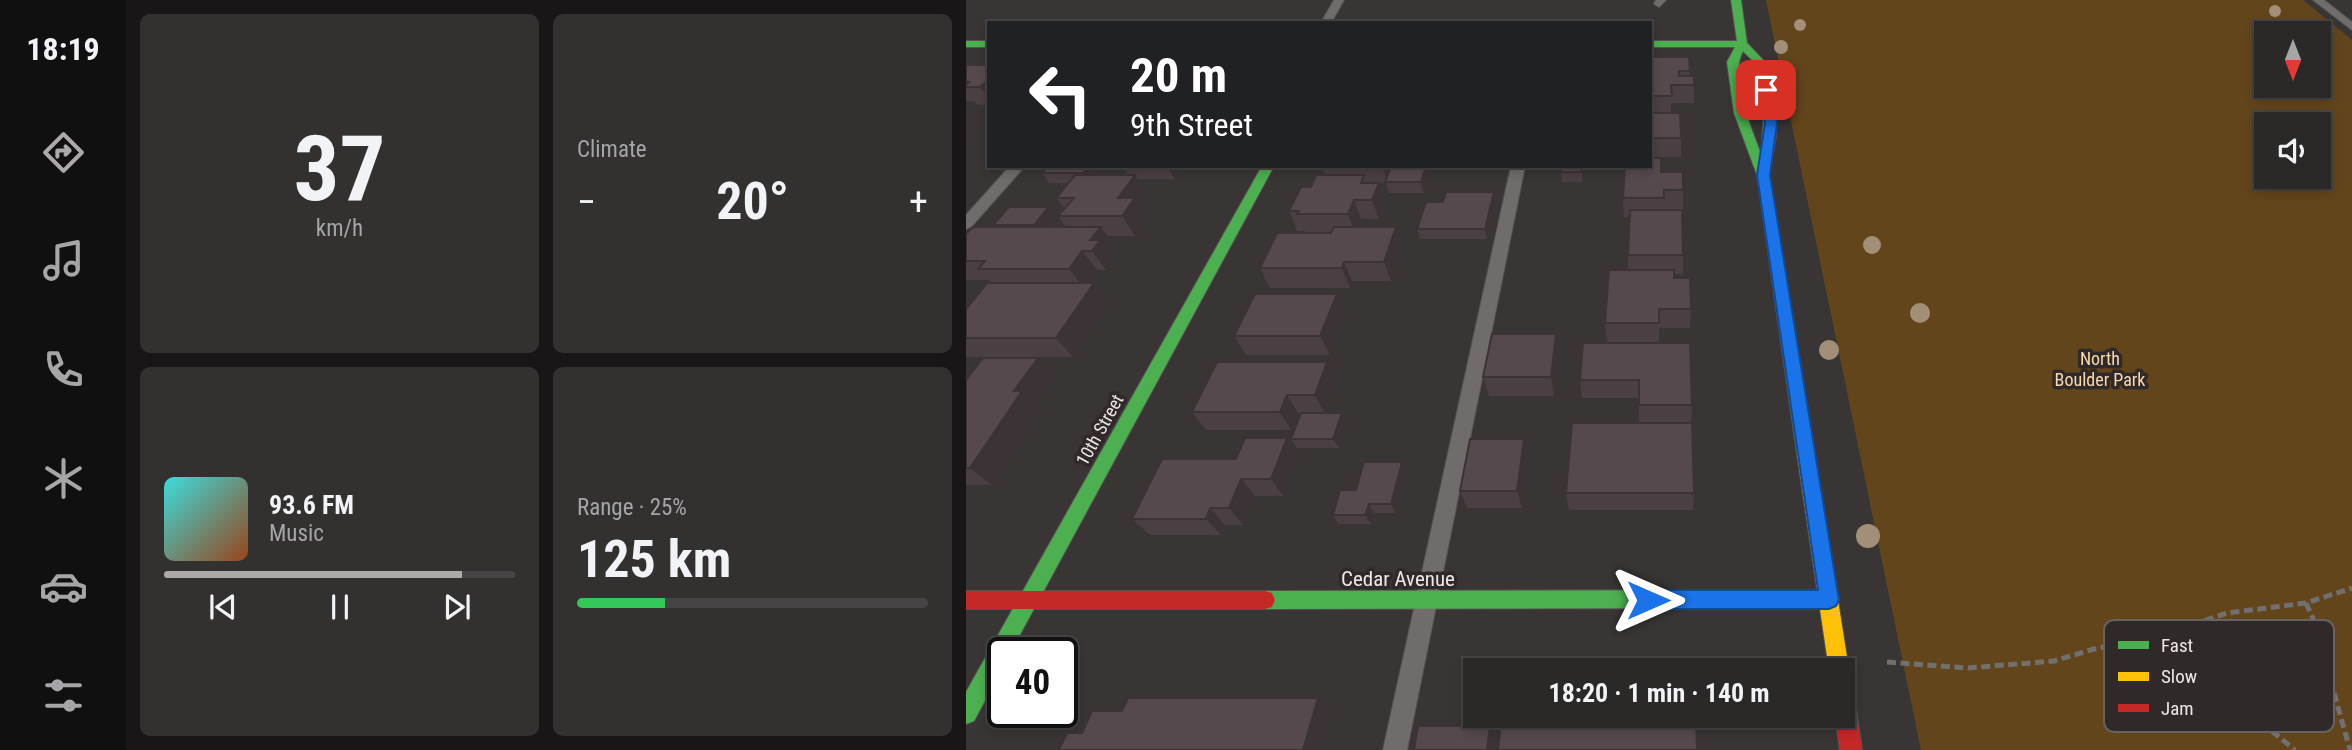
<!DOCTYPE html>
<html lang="en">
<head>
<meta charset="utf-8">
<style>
	body { margin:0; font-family:"Roboto Condensed",sans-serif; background:#333030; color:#f1f3f6; height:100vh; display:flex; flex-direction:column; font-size:26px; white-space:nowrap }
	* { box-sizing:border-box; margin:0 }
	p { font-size:23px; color:#a6a6a8 }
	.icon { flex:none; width:38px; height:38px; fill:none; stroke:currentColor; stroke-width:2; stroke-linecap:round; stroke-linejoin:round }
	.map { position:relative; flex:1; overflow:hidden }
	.panel { display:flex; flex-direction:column; gap:14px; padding:14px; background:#181616; width:840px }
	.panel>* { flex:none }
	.hud { position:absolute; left:21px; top:21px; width:665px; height:147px; border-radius:0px; box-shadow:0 4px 10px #0003,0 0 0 2px #474445; background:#202124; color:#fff; overflow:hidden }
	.needle { width:46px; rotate:180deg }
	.fabs { position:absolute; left:1288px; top:21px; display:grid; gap:14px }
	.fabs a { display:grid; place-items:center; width:77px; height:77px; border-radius:0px; background:#2b2828; box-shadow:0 4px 10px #0003,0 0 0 2px #474445; font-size:35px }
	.speed { position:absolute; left:21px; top:637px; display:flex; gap:14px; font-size:35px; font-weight:700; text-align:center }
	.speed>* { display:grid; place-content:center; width:91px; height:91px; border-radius:50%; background:#2b2828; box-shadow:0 4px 10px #0003,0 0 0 2px #474445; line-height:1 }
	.speed .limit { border:4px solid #111; border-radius:10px; background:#fff; color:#111 }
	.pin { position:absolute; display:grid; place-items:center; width:60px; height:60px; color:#fff; margin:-30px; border-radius:14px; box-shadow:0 4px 10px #0006 }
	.me { position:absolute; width:77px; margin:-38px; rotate:90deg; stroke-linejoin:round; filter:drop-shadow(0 0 5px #0008) }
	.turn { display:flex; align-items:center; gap:24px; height:147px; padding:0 28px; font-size:32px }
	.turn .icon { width:91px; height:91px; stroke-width:2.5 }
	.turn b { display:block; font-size:49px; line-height:60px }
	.big { font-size:52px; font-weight:700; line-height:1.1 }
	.panel .widget { flex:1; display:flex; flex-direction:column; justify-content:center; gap:10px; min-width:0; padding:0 24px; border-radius:10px; background:#333030 }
	.panel .dial { align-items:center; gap:0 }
	.dial b { font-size:91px; line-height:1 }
	.song { display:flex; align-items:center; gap:21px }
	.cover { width:84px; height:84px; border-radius:10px; background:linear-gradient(135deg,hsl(180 70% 55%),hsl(20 70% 35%)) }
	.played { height:7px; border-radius:4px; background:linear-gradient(90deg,#aea9a9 85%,#474445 85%) }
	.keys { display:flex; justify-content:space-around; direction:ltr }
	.heat { display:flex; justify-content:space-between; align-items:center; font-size:38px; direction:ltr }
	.charge { height:10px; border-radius:5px; background:linear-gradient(90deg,#34c759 25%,#474445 0) }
	.panel .tiles { flex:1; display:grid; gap:14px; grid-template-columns:repeat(2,1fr) }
	.trip { position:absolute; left:497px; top:658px; width:392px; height:70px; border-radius:0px; background:#2b2828; box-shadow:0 4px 10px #0003,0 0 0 2px #474445; font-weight:700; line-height:70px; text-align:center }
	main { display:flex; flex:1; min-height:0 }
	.menu { display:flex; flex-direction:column; width:126px; justify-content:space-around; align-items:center; background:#111010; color:#a6a6a8 }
	.menu .icon { width:49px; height:49px }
	.menu .on { color:#aea9a9 }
	.menu b { font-size:32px; color:#f1f3f6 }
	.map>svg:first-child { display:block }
	.green { fill:#63451c; fill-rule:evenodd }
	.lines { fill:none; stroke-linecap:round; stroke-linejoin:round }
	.lane-casing { stroke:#565252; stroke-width:2 }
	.fast-casing { stroke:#565252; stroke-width:2 }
	.slow-casing { stroke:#565252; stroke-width:2 }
	.jam-casing { stroke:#565252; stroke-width:2 }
	.path { stroke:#726f6f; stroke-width:5; stroke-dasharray:9 4.5; stroke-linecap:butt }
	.lane { fill:#706c6c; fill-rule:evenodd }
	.fast { fill:#4caf50; fill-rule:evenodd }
	.slow { fill:#ffc107; fill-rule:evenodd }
	.jam { fill:#c62828; fill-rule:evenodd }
	.tree { fill:#a38f77 }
	.wall { fill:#4a3f42 }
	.shaded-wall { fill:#3c3336 }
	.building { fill:#56494d; stroke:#3c3336; stroke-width:2 }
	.route { fill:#1a73e8; stroke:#114b97; stroke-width:2 }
	.labels { text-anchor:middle; stroke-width:7; stroke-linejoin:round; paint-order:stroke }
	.park-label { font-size:18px; fill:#fad8ad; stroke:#302929 }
	.street-label { font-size:18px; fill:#ede8e7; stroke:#302929 }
	.near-street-label { font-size:21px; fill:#ede8e7; stroke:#302929 }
	.key { fill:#302929; stroke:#696262; stroke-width:2 }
	.key-label { font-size:19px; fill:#ede8e7 }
</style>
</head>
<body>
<main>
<nav class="menu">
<b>18:19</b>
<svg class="icon on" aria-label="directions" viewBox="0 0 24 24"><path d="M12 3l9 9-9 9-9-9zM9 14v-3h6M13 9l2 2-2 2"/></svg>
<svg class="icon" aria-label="music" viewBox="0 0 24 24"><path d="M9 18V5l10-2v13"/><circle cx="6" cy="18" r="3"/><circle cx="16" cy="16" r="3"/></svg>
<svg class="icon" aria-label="phone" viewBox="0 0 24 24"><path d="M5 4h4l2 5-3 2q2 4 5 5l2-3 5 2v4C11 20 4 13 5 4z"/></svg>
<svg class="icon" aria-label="climate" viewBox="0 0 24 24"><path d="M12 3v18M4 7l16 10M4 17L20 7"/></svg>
<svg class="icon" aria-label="car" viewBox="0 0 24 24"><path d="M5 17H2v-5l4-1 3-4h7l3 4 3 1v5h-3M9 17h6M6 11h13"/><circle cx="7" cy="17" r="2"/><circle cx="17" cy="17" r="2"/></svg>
<svg class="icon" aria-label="filters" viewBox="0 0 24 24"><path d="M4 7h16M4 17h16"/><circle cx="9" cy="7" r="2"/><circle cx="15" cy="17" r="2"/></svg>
</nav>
<section class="panel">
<div class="tiles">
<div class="widget dial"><b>37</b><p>km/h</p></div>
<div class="widget"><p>Climate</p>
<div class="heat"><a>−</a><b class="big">20°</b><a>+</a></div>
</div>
<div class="widget">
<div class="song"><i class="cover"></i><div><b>93.6 FM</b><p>Music</p></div></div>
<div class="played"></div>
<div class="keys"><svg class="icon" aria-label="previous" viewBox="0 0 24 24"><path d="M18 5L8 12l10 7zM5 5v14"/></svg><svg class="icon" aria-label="pause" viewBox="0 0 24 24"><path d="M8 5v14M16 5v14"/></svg><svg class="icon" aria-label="next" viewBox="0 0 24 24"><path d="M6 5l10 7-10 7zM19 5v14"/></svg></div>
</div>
<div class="widget"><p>Range · 25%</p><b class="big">125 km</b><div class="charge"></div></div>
</div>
</section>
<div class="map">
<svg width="1386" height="750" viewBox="0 0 1386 750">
	<rect width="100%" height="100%" fill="#393535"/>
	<path class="green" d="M 800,0 L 1337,0 L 1386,40 L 1386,750 L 955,750 ZM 1300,33 L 1353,33 L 1353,86 L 1300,86 ZM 1300,124 L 1353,124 L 1353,177 L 1300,177 Z"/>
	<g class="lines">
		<defs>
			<path id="lane" d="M 368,0 L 378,0 L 365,23 L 355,23 Z
				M 690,0 L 700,0 L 693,7 L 688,4 Z
				M 1347,0 L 1358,0 L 1386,22 L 1386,30 Z
				M 44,166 L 59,166 L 5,227 L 0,229 L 0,215 Z
				M 545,166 L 559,166 L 441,750 L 417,750 Z"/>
			<path id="fast" d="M 765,0 L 775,0 L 781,43 L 799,62 L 810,112 L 810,136 L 803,175 L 849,454 L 846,459 L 840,461 L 834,459 L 831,454 L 791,175 L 768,113 L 761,62 L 769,47 L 684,47 L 684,41 L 771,41 ZM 777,51 L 789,63 L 798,112 L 795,154 C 785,127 763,77 777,51 Z
				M 0,41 L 23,41 L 23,47 L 0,47 Z
				M 296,166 L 308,166 L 44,653 L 37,653 L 37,667 L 8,721 L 0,724 L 0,692 Z
				M 863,590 L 870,592 L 873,599 L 870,606 L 863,608 L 299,609 L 292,607 L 289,600 L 292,593 L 299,591 Z"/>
			<path id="slow" d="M 840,447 L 846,449 L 849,454 L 883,670 L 880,677 L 877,679 L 877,670 L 863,670 L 831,454 L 834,449 Z"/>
			<path id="jam" d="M 0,591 L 299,591 L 306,593 L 309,600 L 306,607 L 299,609 L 0,609 Z
				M 877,683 L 885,686 L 888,694 L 896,750 L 874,750 L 869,716 L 877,716 Z"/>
		</defs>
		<use href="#lane" class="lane-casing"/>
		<use href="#fast" class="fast-casing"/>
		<use href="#slow" class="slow-casing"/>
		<use href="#jam" class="jam-casing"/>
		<path class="path" d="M 1340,603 L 1348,621 L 1384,750
			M 1191,637 L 1329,750
			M 921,662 L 1002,668 L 1088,661 L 1128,649 L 1191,637 L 1261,613 L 1340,603 L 1386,588"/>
		<use href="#lane" class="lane"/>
		<use href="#fast" class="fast"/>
		<use href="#slow" class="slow"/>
		<use href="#jam" class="jam"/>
	</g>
	<g class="tree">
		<circle cx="1309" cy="11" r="6"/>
		<circle cx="834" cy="25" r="6"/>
		<circle cx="815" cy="47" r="7"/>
		<circle cx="906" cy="245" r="9"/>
		<circle cx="954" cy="313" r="10"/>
		<circle cx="863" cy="350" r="10"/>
		<circle cx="902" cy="536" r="12"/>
	</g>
	<path class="wall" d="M 723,57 L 724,76 L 728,85 L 728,103 L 705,103 L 705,113 L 715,138 L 715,157 L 684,157 L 684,60 Z
		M 0,65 L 23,65 L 23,105 L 12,105 L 8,101 L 0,101 Z
		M 82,166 L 137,166 L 130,175 L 162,175 L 157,166 L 217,166 L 209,179 L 171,179 L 181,194 L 173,205 L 182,217 L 169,236 L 141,236 L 148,246 L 143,253 L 148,259 L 140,270 L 131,270 L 122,283 L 128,283 L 143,302 L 107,357 L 0,357 L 0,309 L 25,283 L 23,280 L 0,280 L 0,234 L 28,227 L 27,225 L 91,217 L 84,227 L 100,227 L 92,216 L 99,209 L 90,198 L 103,183 L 83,183 L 76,173 Z
		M 355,166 L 463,166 L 464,171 L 458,193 L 423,193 L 420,183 L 413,183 L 419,202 L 413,219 L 395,219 L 392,227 L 437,246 L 425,281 L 386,281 L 384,288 L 304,288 L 294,268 L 340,233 L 339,231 L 331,231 L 323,211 L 345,187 L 361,175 L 360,173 L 358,173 Z
		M 596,166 L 617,166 L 616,182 L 596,182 L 595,172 Z
		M 695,172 L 717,190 L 717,209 L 698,209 L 717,255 L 717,274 L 708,274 L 708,278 L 725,309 L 724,328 L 693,328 L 693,342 L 641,342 L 639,323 L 662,270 L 662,255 L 663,217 L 658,217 L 657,198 Z
		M 528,192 L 530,202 L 521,239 L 454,239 L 451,229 L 477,202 Z
		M 379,313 L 364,355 L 280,355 L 268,336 Z
		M 590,334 L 593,353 L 588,396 L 523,396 L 517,377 Z
		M 617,343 L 726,405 L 725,423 L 728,493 L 727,510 L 603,510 L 600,493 L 673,423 L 673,398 L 616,398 L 614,380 Z
		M 89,376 L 70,405 L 75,410 L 26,485 L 0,485 L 0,380 Z
		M 371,380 L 359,413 L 332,413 L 325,430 L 240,430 L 226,412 Z
		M 381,423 L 373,448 L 331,448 L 325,439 Z
		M 321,438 L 332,455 L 317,496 L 289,496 L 277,525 L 259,525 L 255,535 L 184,535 L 166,519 L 270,459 Z
		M 563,457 L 556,508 L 501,508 L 494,491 Z
		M 436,462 L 440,471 L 429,513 L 408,513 L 405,524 L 372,524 L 367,515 L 390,490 Z"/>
	<path class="shaded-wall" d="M 23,79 L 23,99 L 14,87 Z
		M 0,108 L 11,122 L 2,131 L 8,138 L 0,146 Z
		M 122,166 L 137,166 L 124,183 L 117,173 Z
		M 201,166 L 217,166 L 209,179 Z
		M 416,166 L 428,166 L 422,183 Z
		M 460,166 L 463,166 L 464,171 L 458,193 L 455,182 Z
		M 616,166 L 617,166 L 617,170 L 616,182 Z
		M 169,175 L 181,194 L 173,205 L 182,217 L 169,236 L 156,216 L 152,198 Z
		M 413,183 L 419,202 L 413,219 L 406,200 Z
		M 528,192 L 530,202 L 521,239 L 519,229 Z
		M 388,200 L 395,219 L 389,233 L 382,214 Z
		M 83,207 L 91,217 L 76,235 L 68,225 Z
		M 135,227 L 148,246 L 143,253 L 148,259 L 140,270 L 126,251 L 124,240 Z
		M 430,227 L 437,246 L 425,281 L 418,262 Z
		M 116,251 L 131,270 L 118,288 L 103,269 Z
		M 378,262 L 386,281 L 384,288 L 376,268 Z
		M 128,283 L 143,302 L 107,357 L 90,338 Z
		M 371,294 L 379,313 L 364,355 L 354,336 Z
		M 590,334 L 593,353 L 588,396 L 585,377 Z
		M 72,358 L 89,376 L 70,405 L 75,410 L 26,485 L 4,468 L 48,391 Z
		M 361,362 L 371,380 L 359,413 L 349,395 Z
		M 321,395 L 332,413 L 325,430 L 314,412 Z
		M 376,413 L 381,423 L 373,448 L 367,439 Z
		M 321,438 L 332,455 L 317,496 L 305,479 Z
		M 558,439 L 563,457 L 556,508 L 551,491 Z
		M 436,462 L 440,471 L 429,513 L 425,504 Z
		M 275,479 L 289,496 L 277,525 L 263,508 Z
		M 403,504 L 408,513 L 405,524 L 399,515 Z
		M 244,508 L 259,525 L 255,535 L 240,519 Z
		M 352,698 L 365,710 L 355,750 L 337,750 Z
		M 524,726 L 528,732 L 525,750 L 521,750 Z"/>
	<path class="building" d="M 687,57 L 723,57 L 724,71 L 713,71 L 713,76 L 728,76 L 728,85 L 705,85 L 706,96 L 684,96 L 684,60 L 687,60 Z
		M 0,65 L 23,65 L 23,79 L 14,87 L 0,87 L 0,85 L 3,82 L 0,82 Z
		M 684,113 L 714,113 L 715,138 L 684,138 Z
		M 684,158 L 695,158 L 695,172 L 717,172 L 717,190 L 698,190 L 698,198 L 657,198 L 659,166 L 684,166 Z
		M 82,166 L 122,166 L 117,173 L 76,173 Z
		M 425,166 L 460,166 L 455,182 L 419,182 Z
		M 596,166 L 616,166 L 615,172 L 595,172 Z
		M 109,175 L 169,175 L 152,198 L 169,198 L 156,216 L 92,216 L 108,198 L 90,198 Z
		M 350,175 L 398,175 L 395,183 L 413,183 L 406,200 L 388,200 L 382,214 L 331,214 L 333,211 L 323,211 L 335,187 L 345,187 Z
		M 480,192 L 528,192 L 519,229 L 451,229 L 460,202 L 477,202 Z
		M 43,207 L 83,207 L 68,225 L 27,225 Z
		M 664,210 L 716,210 L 717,255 L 662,255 Z
		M 7,227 L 135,227 L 124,240 L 134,240 L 126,251 L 116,251 L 103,269 L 12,269 L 19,261 L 0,261 L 0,234 Z
		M 368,227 L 430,227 L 418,262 L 378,262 L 376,268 L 294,268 L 311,233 L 365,233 Z
		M 643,270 L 708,270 L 708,278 L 724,278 L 725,309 L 693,309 L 693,323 L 639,323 Z
		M 21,283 L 128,283 L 90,338 L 0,338 L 0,309 Z
		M 289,294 L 371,294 L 354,336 L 268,336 Z
		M 526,334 L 590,334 L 585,377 L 517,377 Z
		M 617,343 L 724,343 L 726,405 L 673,405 L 673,380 L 614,380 Z
		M 17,358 L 72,358 L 48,391 L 56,391 L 4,468 L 0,468 L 0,380 Z
		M 251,362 L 361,362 L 349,395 L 321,395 L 314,412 L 226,412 Z
		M 335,413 L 376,413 L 367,439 L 325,439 Z
		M 606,423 L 726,423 L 728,493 L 600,493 Z
		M 279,438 L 321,438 L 305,479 L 275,479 L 263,508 L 244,508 L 240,519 L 166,519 L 196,459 L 270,459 Z
		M 504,439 L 558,439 L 551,491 L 494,491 Z
		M 398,462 L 436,462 L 425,504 L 403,504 L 399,515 L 367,515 L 374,490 L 390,490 Z
		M 162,698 L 352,698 L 337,750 L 93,750 L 101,733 L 116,733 L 126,711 L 156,711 Z
		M 536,716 L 730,716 L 731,750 L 532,750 Z
		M 452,726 L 524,726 L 521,750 L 448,750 Z"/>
	<path class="route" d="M 800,87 L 805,90 L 811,123 L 804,175 L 873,600 L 870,606 L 863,609 L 682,609 L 675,606 L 672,600 L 675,593 L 682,590 L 852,590 L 791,175 L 799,123 L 794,90 Z"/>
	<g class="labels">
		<g class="park-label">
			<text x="1134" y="365">North<tspan x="1134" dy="21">Boulder Park</tspan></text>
		</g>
		<g class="street-label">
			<text transform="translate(134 430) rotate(-61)" y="6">10th Street</text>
		</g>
		<g class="near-street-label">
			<text x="432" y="586">Cedar Avenue</text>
		</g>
	</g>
	<rect x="1138" y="620" width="230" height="112" rx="10" class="key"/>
	<rect x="1152" y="641" width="31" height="8" fill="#4caf50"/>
	<rect x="1152" y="672" width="31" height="9" fill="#ffc107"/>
	<rect x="1152" y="704" width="31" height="8" fill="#c62828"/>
	<g class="key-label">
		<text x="1195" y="652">Fast</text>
		<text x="1195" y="683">Slow</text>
		<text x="1195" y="715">Jam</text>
	</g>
</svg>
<div class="fabs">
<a><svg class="needle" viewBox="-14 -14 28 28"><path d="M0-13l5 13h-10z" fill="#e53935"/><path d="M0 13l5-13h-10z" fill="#a6a6a8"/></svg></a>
<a><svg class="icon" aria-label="sound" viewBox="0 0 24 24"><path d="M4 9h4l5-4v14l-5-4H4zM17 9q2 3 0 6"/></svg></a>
</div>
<div class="speed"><div class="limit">40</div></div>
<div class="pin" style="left:800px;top:90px;background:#d93025"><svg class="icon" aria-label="arrive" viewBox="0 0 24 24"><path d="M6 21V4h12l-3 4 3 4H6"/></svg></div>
<svg class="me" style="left:682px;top:600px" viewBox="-20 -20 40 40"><path d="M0-17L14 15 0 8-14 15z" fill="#1a73e8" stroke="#fff" stroke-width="4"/></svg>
<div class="trip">18:20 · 1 min · 140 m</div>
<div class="hud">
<div class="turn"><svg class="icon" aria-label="left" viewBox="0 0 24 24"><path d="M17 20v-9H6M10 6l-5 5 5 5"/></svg><div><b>20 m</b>9th Street</div></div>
</div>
</div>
</main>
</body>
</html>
